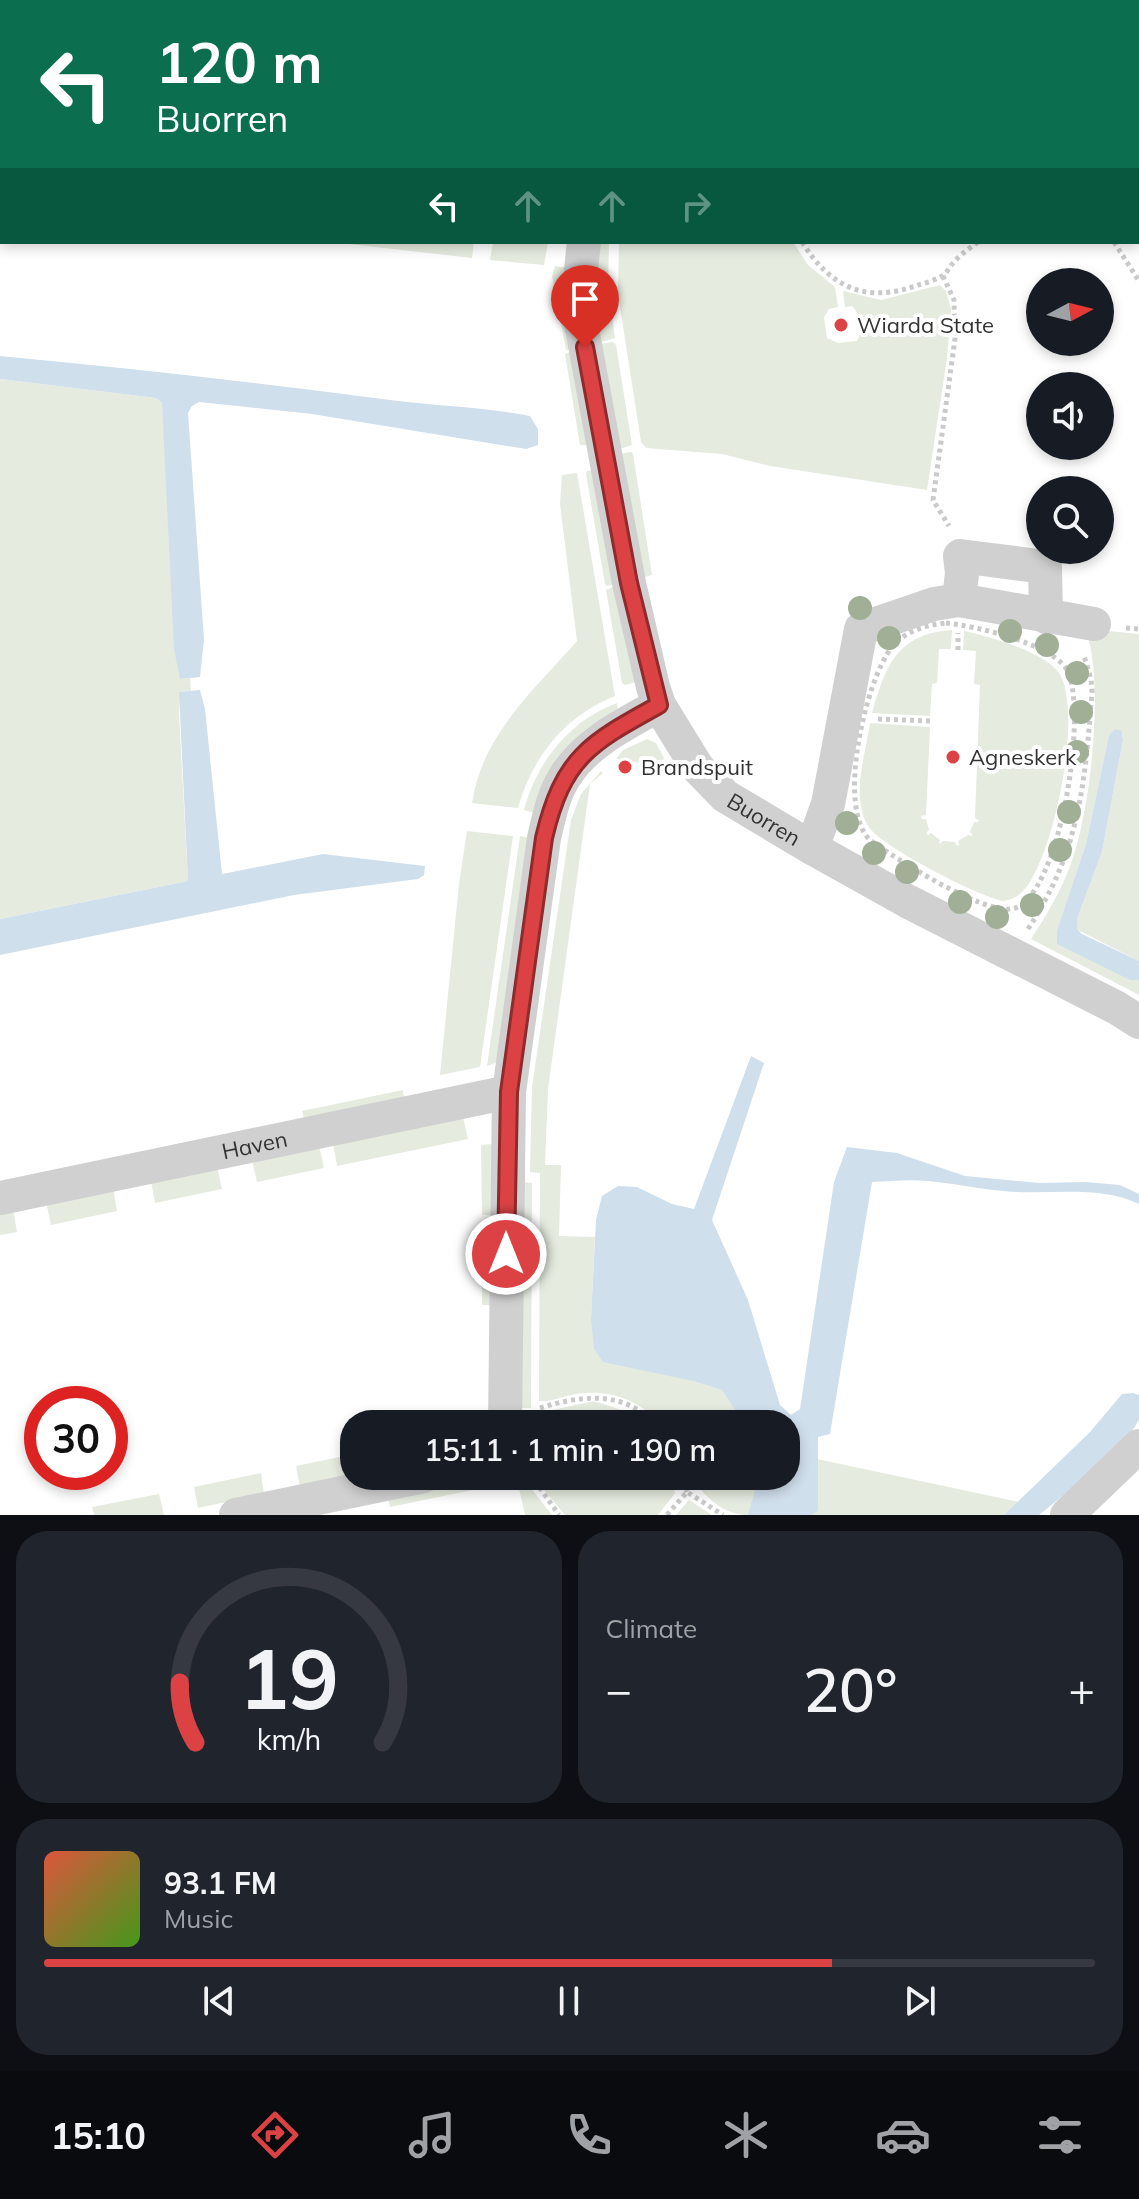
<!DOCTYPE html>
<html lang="en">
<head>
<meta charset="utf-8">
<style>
	body { margin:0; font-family:Mulish,sans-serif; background:#20242c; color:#f1f3f6; height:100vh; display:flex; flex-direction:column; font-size:30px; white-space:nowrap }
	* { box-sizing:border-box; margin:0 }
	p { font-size:26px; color:#9ea1a6 }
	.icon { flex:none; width:44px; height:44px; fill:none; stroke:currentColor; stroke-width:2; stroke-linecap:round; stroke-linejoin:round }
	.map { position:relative; height:1515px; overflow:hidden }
	.drawer { display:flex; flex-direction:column; gap:16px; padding:16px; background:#0d0f14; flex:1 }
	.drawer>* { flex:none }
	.top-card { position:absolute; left:0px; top:0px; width:1140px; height:244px; box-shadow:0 4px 12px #0003; background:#0b6e4f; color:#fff; overflow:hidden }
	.needle { width:52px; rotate:83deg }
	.buttons { position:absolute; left:1026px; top:268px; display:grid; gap:16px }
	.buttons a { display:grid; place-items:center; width:88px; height:88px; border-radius:50%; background:#171b24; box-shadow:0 4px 12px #0003; font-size:40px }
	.speed { position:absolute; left:24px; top:1386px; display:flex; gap:16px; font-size:40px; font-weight:700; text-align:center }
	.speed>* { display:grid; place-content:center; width:104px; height:104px; border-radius:50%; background:#171b24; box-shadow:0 4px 12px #0003; line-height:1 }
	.speed .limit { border:12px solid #d22; background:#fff; color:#111 }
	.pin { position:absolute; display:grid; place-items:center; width:68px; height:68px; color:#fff; margin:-82px -34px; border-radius:50% 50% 50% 0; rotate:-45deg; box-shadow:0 0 8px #0007 }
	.pin .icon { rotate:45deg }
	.me { position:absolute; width:88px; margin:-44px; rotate:0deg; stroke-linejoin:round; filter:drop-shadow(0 0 6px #0008) }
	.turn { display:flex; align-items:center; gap:28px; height:168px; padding:0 24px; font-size:36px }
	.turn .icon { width:104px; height:104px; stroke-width:2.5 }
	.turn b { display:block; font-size:56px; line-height:68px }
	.lanes { display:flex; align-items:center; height:76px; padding:0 24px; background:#0003; justify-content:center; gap:40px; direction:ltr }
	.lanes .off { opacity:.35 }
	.big { font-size:60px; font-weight:600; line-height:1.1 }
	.drawer .widget { flex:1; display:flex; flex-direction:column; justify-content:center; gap:12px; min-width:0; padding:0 28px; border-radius:32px; background:#20242c }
	.drawer .dial { align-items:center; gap:0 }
	.dial svg { height:208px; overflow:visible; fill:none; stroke:#363941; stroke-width:7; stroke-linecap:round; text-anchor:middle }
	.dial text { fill:#f1f3f6; stroke:none }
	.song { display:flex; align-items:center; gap:24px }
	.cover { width:96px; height:96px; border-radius:12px; background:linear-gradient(135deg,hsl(10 70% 55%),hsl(100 70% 35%)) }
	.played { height:8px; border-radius:4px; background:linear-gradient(90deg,#dc4244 75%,#363941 75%) }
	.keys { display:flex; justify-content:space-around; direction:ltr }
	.heat { display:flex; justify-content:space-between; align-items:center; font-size:44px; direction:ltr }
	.drawer .tiles { flex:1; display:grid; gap:16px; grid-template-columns:1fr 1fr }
	.widget:last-child { grid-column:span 2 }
	.trip { position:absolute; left:340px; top:1410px; width:460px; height:80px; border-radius:32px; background:#171b24; box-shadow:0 4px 12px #0003; font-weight:600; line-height:80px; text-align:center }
	.dock { display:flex; height:128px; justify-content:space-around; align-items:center; background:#090b0e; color:#9ea1a6 }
	.dock .icon { width:56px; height:56px }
	.dock .on { color:#dc4244 }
	.dock b { font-size:36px; color:#f1f3f6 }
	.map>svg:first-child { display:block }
	.green { fill:#e5ebdf }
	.water { fill:#d0dfec }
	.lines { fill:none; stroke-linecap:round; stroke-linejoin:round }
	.path { stroke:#cacaca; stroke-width:5; stroke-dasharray:4 4; stroke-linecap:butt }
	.minor { stroke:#d0d0d0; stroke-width:34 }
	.tree { fill:#a0af96 }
	.route-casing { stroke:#8f2b2c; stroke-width:20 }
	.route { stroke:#dc4244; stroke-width:14 }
	.poi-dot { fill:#dc4244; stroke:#fff; stroke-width:3 }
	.labels { text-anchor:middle; stroke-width:8; stroke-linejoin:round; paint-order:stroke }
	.poi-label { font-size:22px; fill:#333; stroke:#fff; text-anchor:start }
	.street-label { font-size:22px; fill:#333; stroke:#fff }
</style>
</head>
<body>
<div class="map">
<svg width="1139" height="1515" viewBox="0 0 1139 1515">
	<rect width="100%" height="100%" fill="#fff"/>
	<path class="green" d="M 350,242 L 474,242 L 472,258 L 349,244 Z
		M 493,242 L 548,243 L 544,265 L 490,260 Z
		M 595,242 L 609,242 L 608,286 L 615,338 L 598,343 L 590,286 Z
		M 619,242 L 793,242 L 808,265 L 835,287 L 838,307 L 829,309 L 824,317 L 827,338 L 838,343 L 857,341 C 864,329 861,315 852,306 L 845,307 L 843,291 L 881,300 L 940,285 L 946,291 L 951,309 L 947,358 L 927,490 L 770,466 L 722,454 L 646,448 L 641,442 L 618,294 Z
		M 555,266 L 568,268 L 572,349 L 566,350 L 552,276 Z
		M 613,342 L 616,345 L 632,445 L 617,450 L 599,344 Z
		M 572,351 L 589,445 L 580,445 L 565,354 Z
		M 0,379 L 156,398 L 162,403 L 181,679 L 190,678 L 191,691 L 180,692 L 179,713 L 188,881 L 0,919 Z
		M 631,452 L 633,454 L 652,575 L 641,578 L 619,454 Z
		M 593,470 L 615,584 L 607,586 L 605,584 L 586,474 L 587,471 Z
		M 577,473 L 615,696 C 565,716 532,757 518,808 L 472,803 C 482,735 534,690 577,641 L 560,504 L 562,475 Z
		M 615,586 L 640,681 L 625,685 L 622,683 L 606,590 Z
		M 952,630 L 951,649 L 939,649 L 937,683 L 932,684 L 930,716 L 872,713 C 886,665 897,634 952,630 Z
		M 1098,630 L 1139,634 L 1139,961 L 1076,929 L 1077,919 L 1102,852 L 1123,740 L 1122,731 L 1109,735 L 1086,844 L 1057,930 L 1130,980 L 1139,980 L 1139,995 L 1031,939 C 1045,918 1057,897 1067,874 C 1090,821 1103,696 1089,641 L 1091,633 Z
		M 964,631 C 988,636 1045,652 1059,673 C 1084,711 1054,856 1024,890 C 1018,897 1011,900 1003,901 C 977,896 890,850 872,831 C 868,827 865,821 863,815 C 854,787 866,751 870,723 L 930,727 L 926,815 L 921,816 L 922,819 L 926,819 L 929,830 L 926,833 L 928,835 L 931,833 L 940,840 L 939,844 L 943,841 L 955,842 L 957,846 L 959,845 L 958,841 L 968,835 L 973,836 L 970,832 L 974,822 L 978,822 L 979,820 L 975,818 L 980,685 L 974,684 L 976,651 L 963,650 Z
		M 617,703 L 618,712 L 534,813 L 524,810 C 536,763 570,720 617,703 Z
		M 647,739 L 656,743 L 664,758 L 660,766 L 616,759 L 623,750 Z
		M 601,771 L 603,773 L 590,784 L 548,1089 L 545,1165 L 561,1165 L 559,1236 L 595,1237 L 591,1318 L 693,1381 L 722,1390 L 744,1424 L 660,1424 C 638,1398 604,1388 571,1395 C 560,1397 551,1402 539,1401 L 540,1173 L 530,1172 L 532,1087 L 571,820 L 581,794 Z
		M 467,831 L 513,836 L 480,1067 L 440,1075 L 459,884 Z
		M 520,836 L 529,838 L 498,1062 L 487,1066 Z
		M 403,1090 L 404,1099 L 304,1120 L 302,1111 Z
		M 463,1117 L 468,1139 L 337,1166 L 333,1143 Z
		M 493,1144 L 492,1215 L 482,1215 L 481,1145 Z
		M 319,1146 L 324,1168 L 257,1182 L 252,1160 Z
		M 217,1167 L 222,1189 L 155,1203 L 151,1181 Z
		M 521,1182 L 532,1183 L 531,1408 L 519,1408 Z
		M 113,1188 L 117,1211 L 51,1225 L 46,1202 Z
		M 13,1209 L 17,1232 L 0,1235 L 0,1212 Z
		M 482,1230 L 492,1230 L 491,1305 L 482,1305 Z
		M 594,1401 L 631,1413 L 647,1424 L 539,1424 L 539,1413 Z
		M 354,1454 L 354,1476 L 300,1487 L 296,1466 Z
		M 817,1459 L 1019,1502 L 1004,1515 L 811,1515 L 818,1510 Z
		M 261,1473 L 264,1494 L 198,1508 L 194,1487 Z
		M 539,1476 L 670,1476 L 675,1493 L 658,1515 L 565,1515 L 539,1484 Z
		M 689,1476 L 759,1476 L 751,1512 L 748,1515 C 721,1515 705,1495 689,1476 Z
		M 485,1477 L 487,1487 L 390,1507 L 388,1497 Z
		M 530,1487 L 552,1515 L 525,1515 L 519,1489 Z
		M 159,1494 L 164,1515 L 94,1515 L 92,1507 Z
		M 689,1500 L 712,1515 L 676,1515 Z"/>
	<path class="water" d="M 0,356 C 130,368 260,383 390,400 C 436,406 484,407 530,416 L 538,429 L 538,445 L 526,449 L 312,414 L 199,402 L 192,406 L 188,413 L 204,639 L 200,677 L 180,679 L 174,649 L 162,403 L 156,398 L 0,379 Z
		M 200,690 L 205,709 L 222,874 L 323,854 L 425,866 L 424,875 L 418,879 L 294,895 L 0,955 L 0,919 L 188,881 L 179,692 Z
		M 1115,729 L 1122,731 L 1123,740 L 1102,852 L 1077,919 L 1077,929 L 1082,934 L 1139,961 L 1139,980 L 1130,980 L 1057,944 L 1057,930 L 1086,844 L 1109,735 Z
		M 751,1056 L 764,1063 L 712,1220 L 748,1300 L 780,1405 L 791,1415 L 800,1409 L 834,1182 L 847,1147 L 897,1153 L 965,1176 L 1039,1183 L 1086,1182 L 1120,1185 L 1139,1194 L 1139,1204 C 1096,1184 1049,1196 1003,1191 C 978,1189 953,1183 928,1181 C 910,1179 890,1181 872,1182 L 830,1434 L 818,1437 L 818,1511 L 811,1515 L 748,1515 L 759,1476 L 786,1476 L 786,1424 L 744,1424 L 722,1390 L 693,1381 L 603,1362 L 594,1349 L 591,1318 L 596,1220 L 602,1196 L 618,1186 L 637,1187 L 672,1204 L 694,1209 Z
		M 1133,1393 L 1139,1395 L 1139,1420 L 1127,1439 L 1097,1468 L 1039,1515 L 1004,1515 L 1090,1432 L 1122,1394 Z"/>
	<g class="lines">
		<path class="path" d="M 759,0 L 768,1
			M 1138,52 L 1139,51
			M 1138,178 L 1139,177
			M 802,242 C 831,288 866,304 918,285 C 926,283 935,280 942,276 C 947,273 950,266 954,262 C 961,254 970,248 978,242
			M 1114,242 L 1139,281
			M 943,276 L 954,300 L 955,339 L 933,500 L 949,526
			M 946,623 C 976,626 1047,643 1065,667 C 1091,701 1060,903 1011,909 C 981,913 896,859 870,840 C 836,808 865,681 892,647 C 905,631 926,625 946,623 Z
			M 1126,628 L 1139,629
			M 958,650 L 958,633
			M 878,719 L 931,721
			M 1028,929 C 1080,850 1085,783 1092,692 L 1091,679 L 1084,656
			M 540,1408 C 578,1396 624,1389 654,1424
			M 678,1476 L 687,1492
			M 535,1481 L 559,1515
			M 667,1515 L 687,1492 L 723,1515"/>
		<g class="minor">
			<path d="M 219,0 L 220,2"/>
			<path d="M 612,2 L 612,0"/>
			<path d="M 0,167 L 2,167"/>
			<path id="s1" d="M 584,242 L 579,288 L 580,318 L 629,583 L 653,687 L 659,705 L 697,767 L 725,796 L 812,848 L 907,901 L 1117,1008 L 1139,1022"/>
			<path d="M 959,600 L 962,573 L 960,556 L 1045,567 L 1046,617"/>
			<path d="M 812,848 L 828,804 L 861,629 L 934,604 L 959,600 L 1094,624"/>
			<path id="s2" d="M 0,1198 L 509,1092"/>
			<path d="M 505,1424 L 509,1092 L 544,838 C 549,817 553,796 564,778 C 585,743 625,724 659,705"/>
			<path d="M 236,1515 L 424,1476"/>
			<path d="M 1067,1515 L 1139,1446"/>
		</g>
	</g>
	<g class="tree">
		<circle cx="860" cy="608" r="12"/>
		<circle cx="1010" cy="631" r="12"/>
		<circle cx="889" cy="638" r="12"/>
		<circle cx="1047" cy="645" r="12"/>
		<circle cx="1077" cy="673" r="12"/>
		<circle cx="1081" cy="712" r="12"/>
		<circle cx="1077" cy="752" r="12"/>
		<circle cx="1069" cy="812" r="12"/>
		<circle cx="847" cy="823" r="12"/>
		<circle cx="1060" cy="850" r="12"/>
		<circle cx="874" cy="853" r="12"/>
		<circle cx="907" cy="872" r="12"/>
		<circle cx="960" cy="902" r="12"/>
		<circle cx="1032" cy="905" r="12"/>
		<circle cx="997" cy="917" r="12"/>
	</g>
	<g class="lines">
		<defs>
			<path id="route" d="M 506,1254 L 509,1092 L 544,838 C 563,757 590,743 659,705 L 629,583 L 585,347"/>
		</defs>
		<use href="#route" class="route-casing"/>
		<use href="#route" class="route"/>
	</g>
	<g class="poi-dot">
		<circle cx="841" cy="325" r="8"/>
		<circle cx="953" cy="757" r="8"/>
		<circle cx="625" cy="767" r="8"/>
	</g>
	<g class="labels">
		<g class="poi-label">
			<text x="857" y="333">Wiarda State</text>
			<text x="969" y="765">Agneskerk</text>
			<text x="641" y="775">Brandspuit</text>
		</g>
		<g class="street-label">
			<text dy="8" stroke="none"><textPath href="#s1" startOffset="630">Buorren</textPath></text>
			<text dy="8" stroke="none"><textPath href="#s2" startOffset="260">Haven</textPath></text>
		</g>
	</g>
</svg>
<div class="buttons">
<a><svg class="needle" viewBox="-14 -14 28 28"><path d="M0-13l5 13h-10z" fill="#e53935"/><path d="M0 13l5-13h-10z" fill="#9ea1a6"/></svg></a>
<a><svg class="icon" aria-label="sound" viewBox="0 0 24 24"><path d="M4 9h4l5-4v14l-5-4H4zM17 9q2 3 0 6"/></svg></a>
<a><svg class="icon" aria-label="search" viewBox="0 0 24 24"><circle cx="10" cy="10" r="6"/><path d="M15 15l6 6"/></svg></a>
</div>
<div class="speed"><div class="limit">30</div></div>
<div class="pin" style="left:585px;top:347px;background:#d93025"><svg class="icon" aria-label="arrive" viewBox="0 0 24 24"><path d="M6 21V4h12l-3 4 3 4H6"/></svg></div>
<svg class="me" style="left:506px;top:1254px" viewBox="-20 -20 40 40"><circle r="17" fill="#dc4244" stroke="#fff" stroke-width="3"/><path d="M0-11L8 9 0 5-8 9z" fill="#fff"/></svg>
<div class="trip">15:11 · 1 min · 190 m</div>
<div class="top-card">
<div class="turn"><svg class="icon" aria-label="left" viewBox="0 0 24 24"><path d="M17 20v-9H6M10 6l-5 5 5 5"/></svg><div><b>120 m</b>Buorren</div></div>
<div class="lanes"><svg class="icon" aria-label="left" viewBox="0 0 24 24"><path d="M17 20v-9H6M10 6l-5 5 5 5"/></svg><svg class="icon off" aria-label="ahead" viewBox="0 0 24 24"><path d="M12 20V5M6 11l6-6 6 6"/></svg><svg class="icon off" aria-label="ahead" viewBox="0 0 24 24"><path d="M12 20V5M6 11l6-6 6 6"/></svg><svg class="icon off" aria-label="right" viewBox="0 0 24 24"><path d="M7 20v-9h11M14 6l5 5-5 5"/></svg></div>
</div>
</div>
<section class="drawer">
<div class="tiles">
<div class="widget dial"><svg viewBox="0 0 100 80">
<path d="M14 69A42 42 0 1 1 86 69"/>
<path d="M14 69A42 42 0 0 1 8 46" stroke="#dc4244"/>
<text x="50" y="56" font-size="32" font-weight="700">19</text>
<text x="50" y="72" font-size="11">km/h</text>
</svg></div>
<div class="widget"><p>Climate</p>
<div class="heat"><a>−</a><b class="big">20°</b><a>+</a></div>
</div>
<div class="widget">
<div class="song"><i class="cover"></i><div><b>93.1 FM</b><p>Music</p></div></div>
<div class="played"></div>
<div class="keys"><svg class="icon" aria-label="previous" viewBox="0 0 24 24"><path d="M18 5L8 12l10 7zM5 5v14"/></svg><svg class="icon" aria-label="pause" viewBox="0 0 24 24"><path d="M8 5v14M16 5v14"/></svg><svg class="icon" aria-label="next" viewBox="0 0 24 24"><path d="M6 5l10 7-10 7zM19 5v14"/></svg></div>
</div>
</div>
</section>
<nav class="dock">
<b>15:10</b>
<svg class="icon on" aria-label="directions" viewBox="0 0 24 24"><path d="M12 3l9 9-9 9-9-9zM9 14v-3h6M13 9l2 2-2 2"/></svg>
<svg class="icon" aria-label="music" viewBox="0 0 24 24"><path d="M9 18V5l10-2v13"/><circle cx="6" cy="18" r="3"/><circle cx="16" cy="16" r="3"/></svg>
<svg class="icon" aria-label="phone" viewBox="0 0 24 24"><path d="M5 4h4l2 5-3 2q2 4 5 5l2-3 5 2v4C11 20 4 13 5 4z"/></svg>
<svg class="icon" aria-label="climate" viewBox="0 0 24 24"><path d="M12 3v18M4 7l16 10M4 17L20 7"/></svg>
<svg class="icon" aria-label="car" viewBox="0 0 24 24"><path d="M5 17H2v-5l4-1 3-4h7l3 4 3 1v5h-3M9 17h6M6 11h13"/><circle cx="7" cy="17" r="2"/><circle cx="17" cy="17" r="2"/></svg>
<svg class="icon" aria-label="filters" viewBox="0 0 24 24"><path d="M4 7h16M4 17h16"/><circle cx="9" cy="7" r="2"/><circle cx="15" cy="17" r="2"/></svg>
</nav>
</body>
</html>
